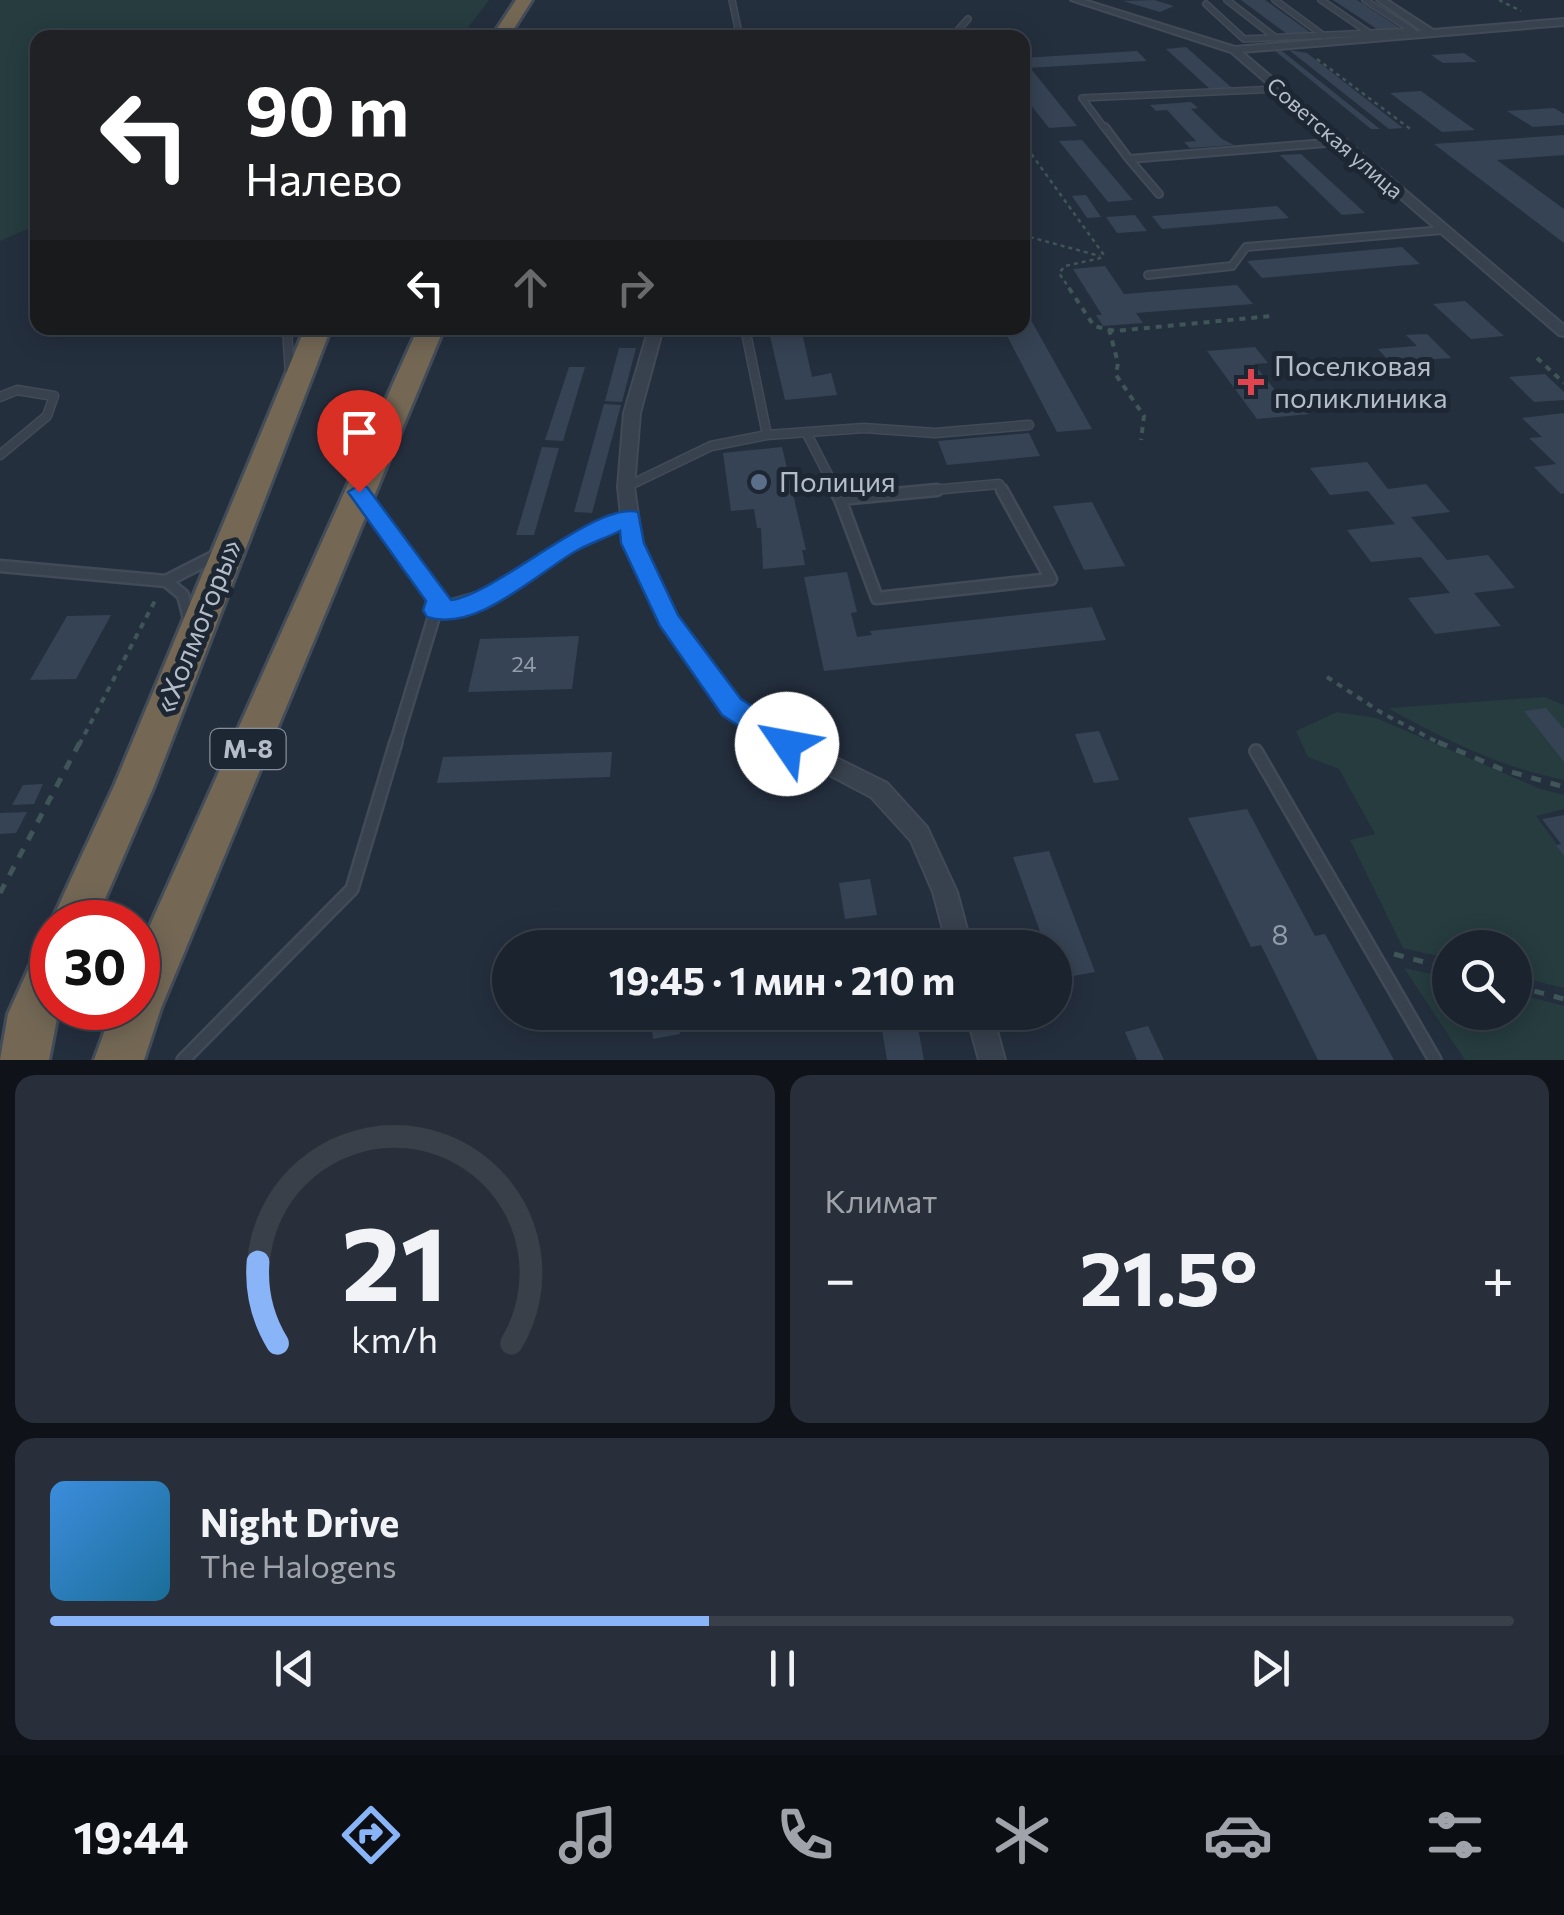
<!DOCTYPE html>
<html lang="ru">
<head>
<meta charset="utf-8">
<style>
	body { margin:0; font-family:Commissioner,sans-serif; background:#282f3a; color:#f1f3f6; height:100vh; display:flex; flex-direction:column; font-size:38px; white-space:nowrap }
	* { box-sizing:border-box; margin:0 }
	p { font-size:32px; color:#a0a4aa }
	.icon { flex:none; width:55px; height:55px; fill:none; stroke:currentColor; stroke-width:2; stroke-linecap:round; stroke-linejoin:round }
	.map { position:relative; height:1060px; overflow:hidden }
	.sheet { display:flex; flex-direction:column; gap:15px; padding:15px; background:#0f1319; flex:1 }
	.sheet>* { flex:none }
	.hud { position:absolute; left:30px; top:30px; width:1000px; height:305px; border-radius:20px; box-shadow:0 5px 25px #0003,0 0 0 2px #39404a; background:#202124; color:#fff; overflow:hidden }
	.buttons { position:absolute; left:1432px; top:930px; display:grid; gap:20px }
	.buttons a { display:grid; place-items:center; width:100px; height:100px; border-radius:50%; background:#1b232e; box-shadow:0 5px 25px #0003,0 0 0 2px #39404a; font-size:50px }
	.speed { position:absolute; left:30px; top:900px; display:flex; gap:20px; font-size:50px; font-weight:700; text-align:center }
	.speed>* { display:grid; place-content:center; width:130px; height:130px; border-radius:50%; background:#1b232e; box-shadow:0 5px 25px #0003,0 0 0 2px #39404a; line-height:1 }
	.speed .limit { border:15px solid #d22; background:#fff; color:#111 }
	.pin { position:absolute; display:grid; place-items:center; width:85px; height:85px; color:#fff; margin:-102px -42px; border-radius:50% 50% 50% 0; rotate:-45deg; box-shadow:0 0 10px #0007 }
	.pin .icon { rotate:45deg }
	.me { position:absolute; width:110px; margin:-55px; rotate:303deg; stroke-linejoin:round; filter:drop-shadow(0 0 8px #0008) }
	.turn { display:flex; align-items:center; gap:35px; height:210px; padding:0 50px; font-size:45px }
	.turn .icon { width:130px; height:130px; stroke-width:2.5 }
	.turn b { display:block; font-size:70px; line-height:85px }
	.lanes { display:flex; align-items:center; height:95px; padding:0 50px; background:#0003; justify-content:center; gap:50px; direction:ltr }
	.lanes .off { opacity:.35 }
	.big { font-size:75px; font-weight:700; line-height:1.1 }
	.sheet .widget { flex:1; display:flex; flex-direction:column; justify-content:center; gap:15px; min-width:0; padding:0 35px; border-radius:20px; background:#282f3a }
	.sheet .dial { align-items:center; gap:0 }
	.dial svg { height:260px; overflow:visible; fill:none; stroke:#39404a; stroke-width:7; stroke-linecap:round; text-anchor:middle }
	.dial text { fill:#f1f3f6; stroke:none }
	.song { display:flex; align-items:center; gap:30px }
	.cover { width:120px; height:120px; border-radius:15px; background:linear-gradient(135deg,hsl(210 70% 55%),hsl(200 70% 35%)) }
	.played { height:10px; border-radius:5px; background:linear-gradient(90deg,#8ab4f8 45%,#39404a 45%) }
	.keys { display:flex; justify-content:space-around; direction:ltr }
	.heat { display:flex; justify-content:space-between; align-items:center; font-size:55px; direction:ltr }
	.sheet .tiles { flex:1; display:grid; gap:15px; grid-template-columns:1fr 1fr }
	.widget:last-child { grid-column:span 2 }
	.trip { position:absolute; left:492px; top:930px; width:580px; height:100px; border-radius:50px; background:#1b232e; box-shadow:0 5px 25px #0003,0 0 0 2px #39404a; font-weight:700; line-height:100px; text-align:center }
	.menu { display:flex; height:160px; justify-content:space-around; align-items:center; background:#0b0e12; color:#a0a4aa }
	.menu .icon { width:70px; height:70px }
	.menu .selected { color:#8ab4f8 }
	.menu b { font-size:45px; color:#f1f3f6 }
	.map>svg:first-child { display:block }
	.green { fill:#263c3f }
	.building { fill:#364354 }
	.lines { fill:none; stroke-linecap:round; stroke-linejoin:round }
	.lane-far4-casing { stroke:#414a57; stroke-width:8 }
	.lane-far3-casing { stroke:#414a57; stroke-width:10 }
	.lane-far2-casing { stroke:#414a57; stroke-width:11 }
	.lane-far1-casing { stroke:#414a57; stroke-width:15 }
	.lane-casing { stroke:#414a57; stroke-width:16 }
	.street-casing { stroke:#414a57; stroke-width:4 }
	.highway-casing { stroke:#434c59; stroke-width:6 }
	.path-far2 { stroke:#3f5557; stroke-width:2.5; stroke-dasharray:4 4; stroke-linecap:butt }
	.path-far1 { stroke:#3f5557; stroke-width:4; stroke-dasharray:6 6; stroke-linecap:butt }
	.path { stroke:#3f5557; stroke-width:5; stroke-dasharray:10 10; stroke-linecap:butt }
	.lane-far4 { stroke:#38414e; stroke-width:5 }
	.lane-far3 { stroke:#38414e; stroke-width:6 }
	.lane-far2 { stroke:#38414e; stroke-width:8 }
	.lane-far1 { stroke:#38414e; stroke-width:10 }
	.lane { stroke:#38414e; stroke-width:11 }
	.street { fill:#38414e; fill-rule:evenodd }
	.highway { fill:#746855; fill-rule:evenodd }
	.route { fill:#1a73e8; stroke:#114b97; stroke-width:2.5 }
	.health-dot { fill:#e0444e; stroke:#1d2633; stroke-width:4 }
	.service-dot { fill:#5c6f8a; stroke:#1d2633; stroke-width:4 }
	.labels { text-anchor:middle; stroke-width:10; stroke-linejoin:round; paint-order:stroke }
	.far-street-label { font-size:22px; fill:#b4bcc9; stroke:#1d2633 }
	.number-label { font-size:22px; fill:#929caa }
	.shield { fill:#1d2633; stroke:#878f9c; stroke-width:2.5 }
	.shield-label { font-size:25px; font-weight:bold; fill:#b4bcc9 }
	.poi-label { font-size:28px; fill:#b4bcc9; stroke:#1d2633; text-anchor:start }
	.street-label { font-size:28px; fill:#b4bcc9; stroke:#1d2633 }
	.near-number-label { font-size:28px; fill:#929caa }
</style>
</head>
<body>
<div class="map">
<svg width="1564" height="1060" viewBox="0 0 1564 1060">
	<rect width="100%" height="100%" fill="#242f3e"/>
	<path class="green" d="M 0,0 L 489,0 L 461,37 L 38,38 L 37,225 L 0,241 Z
		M 1545,697 L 1564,705 L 1564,780 C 1500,767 1445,740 1388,708 Z
		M 1337,712 L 1376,718 L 1538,788 L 1564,795 L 1564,809 L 1536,816 L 1564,854 L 1564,988 L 1515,976 L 1515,948 L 1450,948 L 1450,959 L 1403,948 L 1350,840 L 1375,834 L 1339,769 L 1308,757 L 1296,731 Z
		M 1404,968 L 1450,978 L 1450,1012 L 1515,1012 L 1515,993 L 1564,1006 L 1564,1060 L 1465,1060 Z"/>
	<path class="building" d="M 1154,0 L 1174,6 L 1160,12 L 1123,1 Z
		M 1241,0 L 1265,0 L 1311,33 L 1287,34 Z
		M 1333,0 L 1357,0 L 1403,30 L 1380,31 Z
		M 1186,47 L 1232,88 L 1211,90 L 1166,49 Z
		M 1289,50 L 1307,53 L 1403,128 L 1389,129 Z
		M 1137,51 L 1147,61 L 1027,68 L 1022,63 L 1022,58 Z
		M 1275,51 L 1282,51 L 1380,129 L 1371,129 Z
		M 1464,53 L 1477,62 L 1443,63 L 1431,55 Z
		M 1032,70 L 1077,126 L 1049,128 L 1022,94 L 1022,71 Z
		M 1421,91 L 1475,130 L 1442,132 L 1390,93 Z
		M 1191,102 L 1198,108 L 1191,109 L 1222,139 L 1234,145 L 1190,148 L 1184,142 L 1196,141 L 1167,110 L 1156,111 L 1150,105 Z
		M 1554,108 L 1564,114 L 1564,125 L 1533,127 L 1507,111 Z
		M 1564,135 L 1564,155 L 1497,160 L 1564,209 L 1564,243 L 1434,144 Z
		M 1082,140 L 1133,200 L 1108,202 L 1059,141 Z
		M 1301,154 L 1365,213 L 1342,215 L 1280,155 Z
		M 1086,195 L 1101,217 L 1087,218 L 1072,196 Z
		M 1277,206 L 1289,218 L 1162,229 L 1152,216 Z
		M 1135,215 L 1147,231 L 1117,233 L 1106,217 Z
		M 1402,247 L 1420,264 L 1262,278 L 1247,261 Z
		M 1105,266 L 1124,294 L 1237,285 L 1253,304 L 1136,313 L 1143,323 L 1103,326 L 1096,315 L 1102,315 L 1073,269 Z
		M 1465,301 L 1504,336 L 1471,339 L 1433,304 Z
		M 1022,304 L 1092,429 L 1057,432 L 1003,328 L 1022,328 Z
		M 768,328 L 801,328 L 812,377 L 831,373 L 837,395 L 785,400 Z
		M 1427,334 L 1451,358 L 1390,362 L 1378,349 L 1417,346 L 1406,335 Z
		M 1255,347 L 1268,363 L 1254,364 L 1283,400 L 1297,399 L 1309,414 L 1257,419 L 1207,351 Z
		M 619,348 L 636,348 L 622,402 L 605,401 Z
		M 569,367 L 585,367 L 563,441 L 545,440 Z
		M 1545,374 L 1564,392 L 1564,400 L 1534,402 L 1509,377 Z
		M 604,404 L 621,405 L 592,513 L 574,512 Z
		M 1564,413 L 1564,493 L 1561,494 L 1534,467 L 1556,464 L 1529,438 L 1542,437 L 1522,418 Z
		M 1029,433 L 1040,456 L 947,465 L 938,441 Z
		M 542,447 L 559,448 L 534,535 L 516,535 Z
		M 782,447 L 806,550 L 802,550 L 805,565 L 763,569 L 761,528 L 757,528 L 754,509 L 731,511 L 723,453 Z
		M 1367,462 L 1388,489 L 1426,484 L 1450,512 L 1411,517 L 1447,560 L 1488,555 L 1515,588 L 1474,593 L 1501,626 L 1435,634 L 1408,598 L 1450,593 L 1421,557 L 1371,562 L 1347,530 L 1395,524 L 1368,491 L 1330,495 L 1310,468 Z
		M 1092,502 L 1125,566 L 1084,570 L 1053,506 Z
		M 847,572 L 857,612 L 851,613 L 857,637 L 872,635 L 870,631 L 1092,607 L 1106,640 L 824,671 L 804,577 Z
		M 111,615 L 76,679 L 30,680 L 67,616 Z
		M 579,636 L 572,689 L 468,692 L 480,639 Z
		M 1546,708 L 1564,729 L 1564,762 L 1524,711 Z
		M 1099,731 L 1119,780 L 1094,783 L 1075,734 Z
		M 612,752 L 610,777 L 437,783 L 443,757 Z
		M 43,784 L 34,804 L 12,805 L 23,785 Z
		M 1247,809 L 1315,936 L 1325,934 L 1394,1060 L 1318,1060 L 1261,945 L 1251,947 L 1188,818 Z
		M 27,812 L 16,833 L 0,834 L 0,813 Z
		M 1564,815 L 1564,856 L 1556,845 L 1561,844 L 1542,819 Z
		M 1049,851 L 1095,972 L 1057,979 L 1055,948 L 1046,948 L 1013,857 Z
		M 870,879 L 877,915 L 845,919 L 839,883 Z
		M 650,1012 L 677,1012 L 680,1034 L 653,1039 Z
		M 879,1012 L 915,1012 L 924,1060 L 887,1060 Z
		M 1148,1026 L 1164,1060 L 1137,1060 L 1125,1032 Z"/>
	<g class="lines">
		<defs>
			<path id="lane-far4" d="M 732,0 L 740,38
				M 1227,0 L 1276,38
				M 1275,0 L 1324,36
				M 1321,0 L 1368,32
				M 1365,0 L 1413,31
				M 1206,4 L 1244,39 L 1413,31
				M 951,38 L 968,19
				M 1106,130 L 1082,98 L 1278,89"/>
			<path id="lane-far3" d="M 1105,127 L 1129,159
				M 1159,194 L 1129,159 L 1338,142
				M 1148,275 L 1232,266 L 1246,247 L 1442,230"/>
			<path id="lane-far2" d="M 287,328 L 290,375
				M 745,328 L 767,435
				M 0,397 L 17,390 L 54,396 L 47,416 L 0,455
				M 806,432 L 837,492
				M 626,487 L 711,446 L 767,435 L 864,428 L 935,433 L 1029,425
				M 910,492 L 999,484 L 1004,492"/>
			<path id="lane-far1" d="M 835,490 L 840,499
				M 937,490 L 840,499 L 877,598 L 1051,579 L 1002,490
				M 364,499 L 439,600 L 395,745
				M 0,566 L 166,581 L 215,556
				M 166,581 L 183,595 L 189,619
				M 436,610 L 488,595 L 574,543 L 630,518"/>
			<path id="lane" d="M 1256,751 L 1435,1060
				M 183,1060 L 352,889 L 396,742"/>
			<path id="street" d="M 1071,0 L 1084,0 L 1235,47 L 1422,31 L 1377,0 L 1387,0 L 1433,30 L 1564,19 L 1564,25 L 1242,52 L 1564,325 L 1564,336 L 1559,335 L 1231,52 Z
				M 649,328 L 663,328 L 640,413 L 634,487 L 642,543 L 676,616 L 739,701 L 794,737 L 887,783 L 927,827 L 957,892 L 972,948 L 948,948 L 933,892 L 911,841 L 871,797 L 780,749 L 725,713 L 658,620 L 624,543 L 618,487 L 624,413 Z
				M 966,1012 L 992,1012 L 1005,1060 L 979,1060 Z"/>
			<path id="highway" d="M 516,0 L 532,0 L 508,38 L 491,38 Z
				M 305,328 L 331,328 L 154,786 L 95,922 L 52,922 L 52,926 L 51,922 L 114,786 Z
				M 418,328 L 444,328 L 161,1008 L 144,1060 L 94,1060 L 113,1008 L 138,1008 L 138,952 Z
				M 52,945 L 52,1008 L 59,1008 L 49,1060 L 0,1060 L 8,1014 L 36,952 Z"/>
		</defs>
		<use href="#lane-far4" class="lane-far4-casing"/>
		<use href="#lane-far3" class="lane-far3-casing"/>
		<use href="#lane-far2" class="lane-far2-casing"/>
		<use href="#lane-far1" class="lane-far1-casing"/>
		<use href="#lane" class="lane-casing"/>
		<use href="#street" class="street-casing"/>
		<use href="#highway" class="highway-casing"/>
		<path class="path-far2" d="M 1499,0 L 1521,11
			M 1317,59 L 1413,131
			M 1022,141 L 1104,255
			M 1022,235 L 1100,256
			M 1071,291 L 1059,273 L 1065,266 L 1105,257"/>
		<path class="path-far1" d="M 1069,288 L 1094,326 L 1115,331 L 1271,316
			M 1109,329 L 1118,363 L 1116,375 L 1144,416 L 1141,440
			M 1537,358 L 1564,383
			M 1327,677 L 1382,713 L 1443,745
			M 79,745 L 157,597"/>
		<path class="path" d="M 1438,742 L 1501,769 L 1564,787
			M 0,893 L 80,742
			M 1394,954 L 1450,969
			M 1515,986 L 1564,999"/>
		<use href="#lane-far4" class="lane-far4"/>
		<use href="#lane-far3" class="lane-far3"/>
		<use href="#lane-far2" class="lane-far2"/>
		<use href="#lane-far1" class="lane-far1"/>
		<use href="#lane" class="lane"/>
		<use href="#street" class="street"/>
		<use href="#highway" class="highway"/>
	</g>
	<path class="route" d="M 359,485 L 367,487 L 451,600 C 497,594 597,500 638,512 L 644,543 L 678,615 L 741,699 L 797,735 L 801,744 L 797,752 L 787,755 L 778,752 L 722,715 L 660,626 L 621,543 L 620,531 C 606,538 590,543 576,551 C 536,574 476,633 427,617 L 423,610 L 426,601 L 348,492 Z"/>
	<path class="health-dot" d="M1246 367h10v10h10v10h-10v10h-10v-10h-10v-10h10z"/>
	<circle class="service-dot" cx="759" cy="482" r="10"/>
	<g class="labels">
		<g class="far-street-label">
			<text transform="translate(1335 138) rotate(41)" y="8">Советская улица</text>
		</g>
		<g class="number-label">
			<text x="524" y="672">24</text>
		</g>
		<rect class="shield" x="210.5" y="729" width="75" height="40" rx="8"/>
		<g class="shield-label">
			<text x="248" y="758">М-8</text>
		</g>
		<g class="poi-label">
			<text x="1274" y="376">Поселковая<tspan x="1274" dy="32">поликлиника</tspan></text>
			<text x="779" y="492">Полиция</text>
		</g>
		<g class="street-label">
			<text transform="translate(198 626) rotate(-68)" y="10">«Холмогоры»</text>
		</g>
		<g class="near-number-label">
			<text x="1280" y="945">8</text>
		</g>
	</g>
</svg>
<div class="buttons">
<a><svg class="icon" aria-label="search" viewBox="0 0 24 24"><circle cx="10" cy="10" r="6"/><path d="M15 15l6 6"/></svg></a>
</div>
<div class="speed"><div class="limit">30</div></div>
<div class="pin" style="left:359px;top:492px;background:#d93025"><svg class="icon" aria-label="arrive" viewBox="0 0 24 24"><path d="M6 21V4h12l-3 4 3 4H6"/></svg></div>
<svg class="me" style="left:787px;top:744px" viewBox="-20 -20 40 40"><circle r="19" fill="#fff"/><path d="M0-13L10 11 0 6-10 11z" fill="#1a73e8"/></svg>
<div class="trip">19:45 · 1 мин · 210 m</div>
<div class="hud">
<div class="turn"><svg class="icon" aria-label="left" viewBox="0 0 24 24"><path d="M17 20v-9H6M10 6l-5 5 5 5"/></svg><div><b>90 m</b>Налево</div></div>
<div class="lanes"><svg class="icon" aria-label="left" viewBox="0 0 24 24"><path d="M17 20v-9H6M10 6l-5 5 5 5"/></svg><svg class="icon off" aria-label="ahead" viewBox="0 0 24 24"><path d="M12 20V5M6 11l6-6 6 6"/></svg><svg class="icon off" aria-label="right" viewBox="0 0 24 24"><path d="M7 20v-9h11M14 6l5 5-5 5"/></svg></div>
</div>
</div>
<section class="sheet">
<div class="tiles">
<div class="widget dial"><svg viewBox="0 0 100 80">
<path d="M14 69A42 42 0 1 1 86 69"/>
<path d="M14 69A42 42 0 0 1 8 44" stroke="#8ab4f8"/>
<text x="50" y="56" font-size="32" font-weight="700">21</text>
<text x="50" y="72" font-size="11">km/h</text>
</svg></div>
<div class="widget"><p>Климат</p>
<div class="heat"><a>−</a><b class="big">21.5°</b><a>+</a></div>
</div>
<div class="widget">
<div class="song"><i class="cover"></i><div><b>Night Drive</b><p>The Halogens</p></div></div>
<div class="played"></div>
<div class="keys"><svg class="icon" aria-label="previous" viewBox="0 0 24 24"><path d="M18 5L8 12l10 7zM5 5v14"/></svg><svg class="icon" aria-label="pause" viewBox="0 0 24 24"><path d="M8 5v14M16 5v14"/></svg><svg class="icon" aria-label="next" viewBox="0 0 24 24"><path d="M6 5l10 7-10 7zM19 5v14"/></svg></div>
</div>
</div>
</section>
<nav class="menu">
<b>19:44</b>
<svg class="icon selected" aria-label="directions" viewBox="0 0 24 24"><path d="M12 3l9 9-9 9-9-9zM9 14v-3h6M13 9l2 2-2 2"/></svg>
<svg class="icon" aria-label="music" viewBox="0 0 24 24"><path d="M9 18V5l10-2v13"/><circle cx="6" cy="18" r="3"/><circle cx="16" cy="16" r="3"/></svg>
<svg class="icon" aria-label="phone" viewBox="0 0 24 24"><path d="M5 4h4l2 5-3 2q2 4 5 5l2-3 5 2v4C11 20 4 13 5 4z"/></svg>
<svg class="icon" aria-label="climate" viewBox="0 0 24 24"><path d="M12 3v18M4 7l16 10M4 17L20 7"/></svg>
<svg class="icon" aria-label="car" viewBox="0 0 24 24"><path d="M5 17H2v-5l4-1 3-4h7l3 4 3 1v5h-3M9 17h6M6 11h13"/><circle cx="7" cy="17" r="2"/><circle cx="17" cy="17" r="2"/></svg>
<svg class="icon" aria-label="filters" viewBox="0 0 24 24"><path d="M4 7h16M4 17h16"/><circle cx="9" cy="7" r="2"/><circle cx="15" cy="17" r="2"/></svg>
</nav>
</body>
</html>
